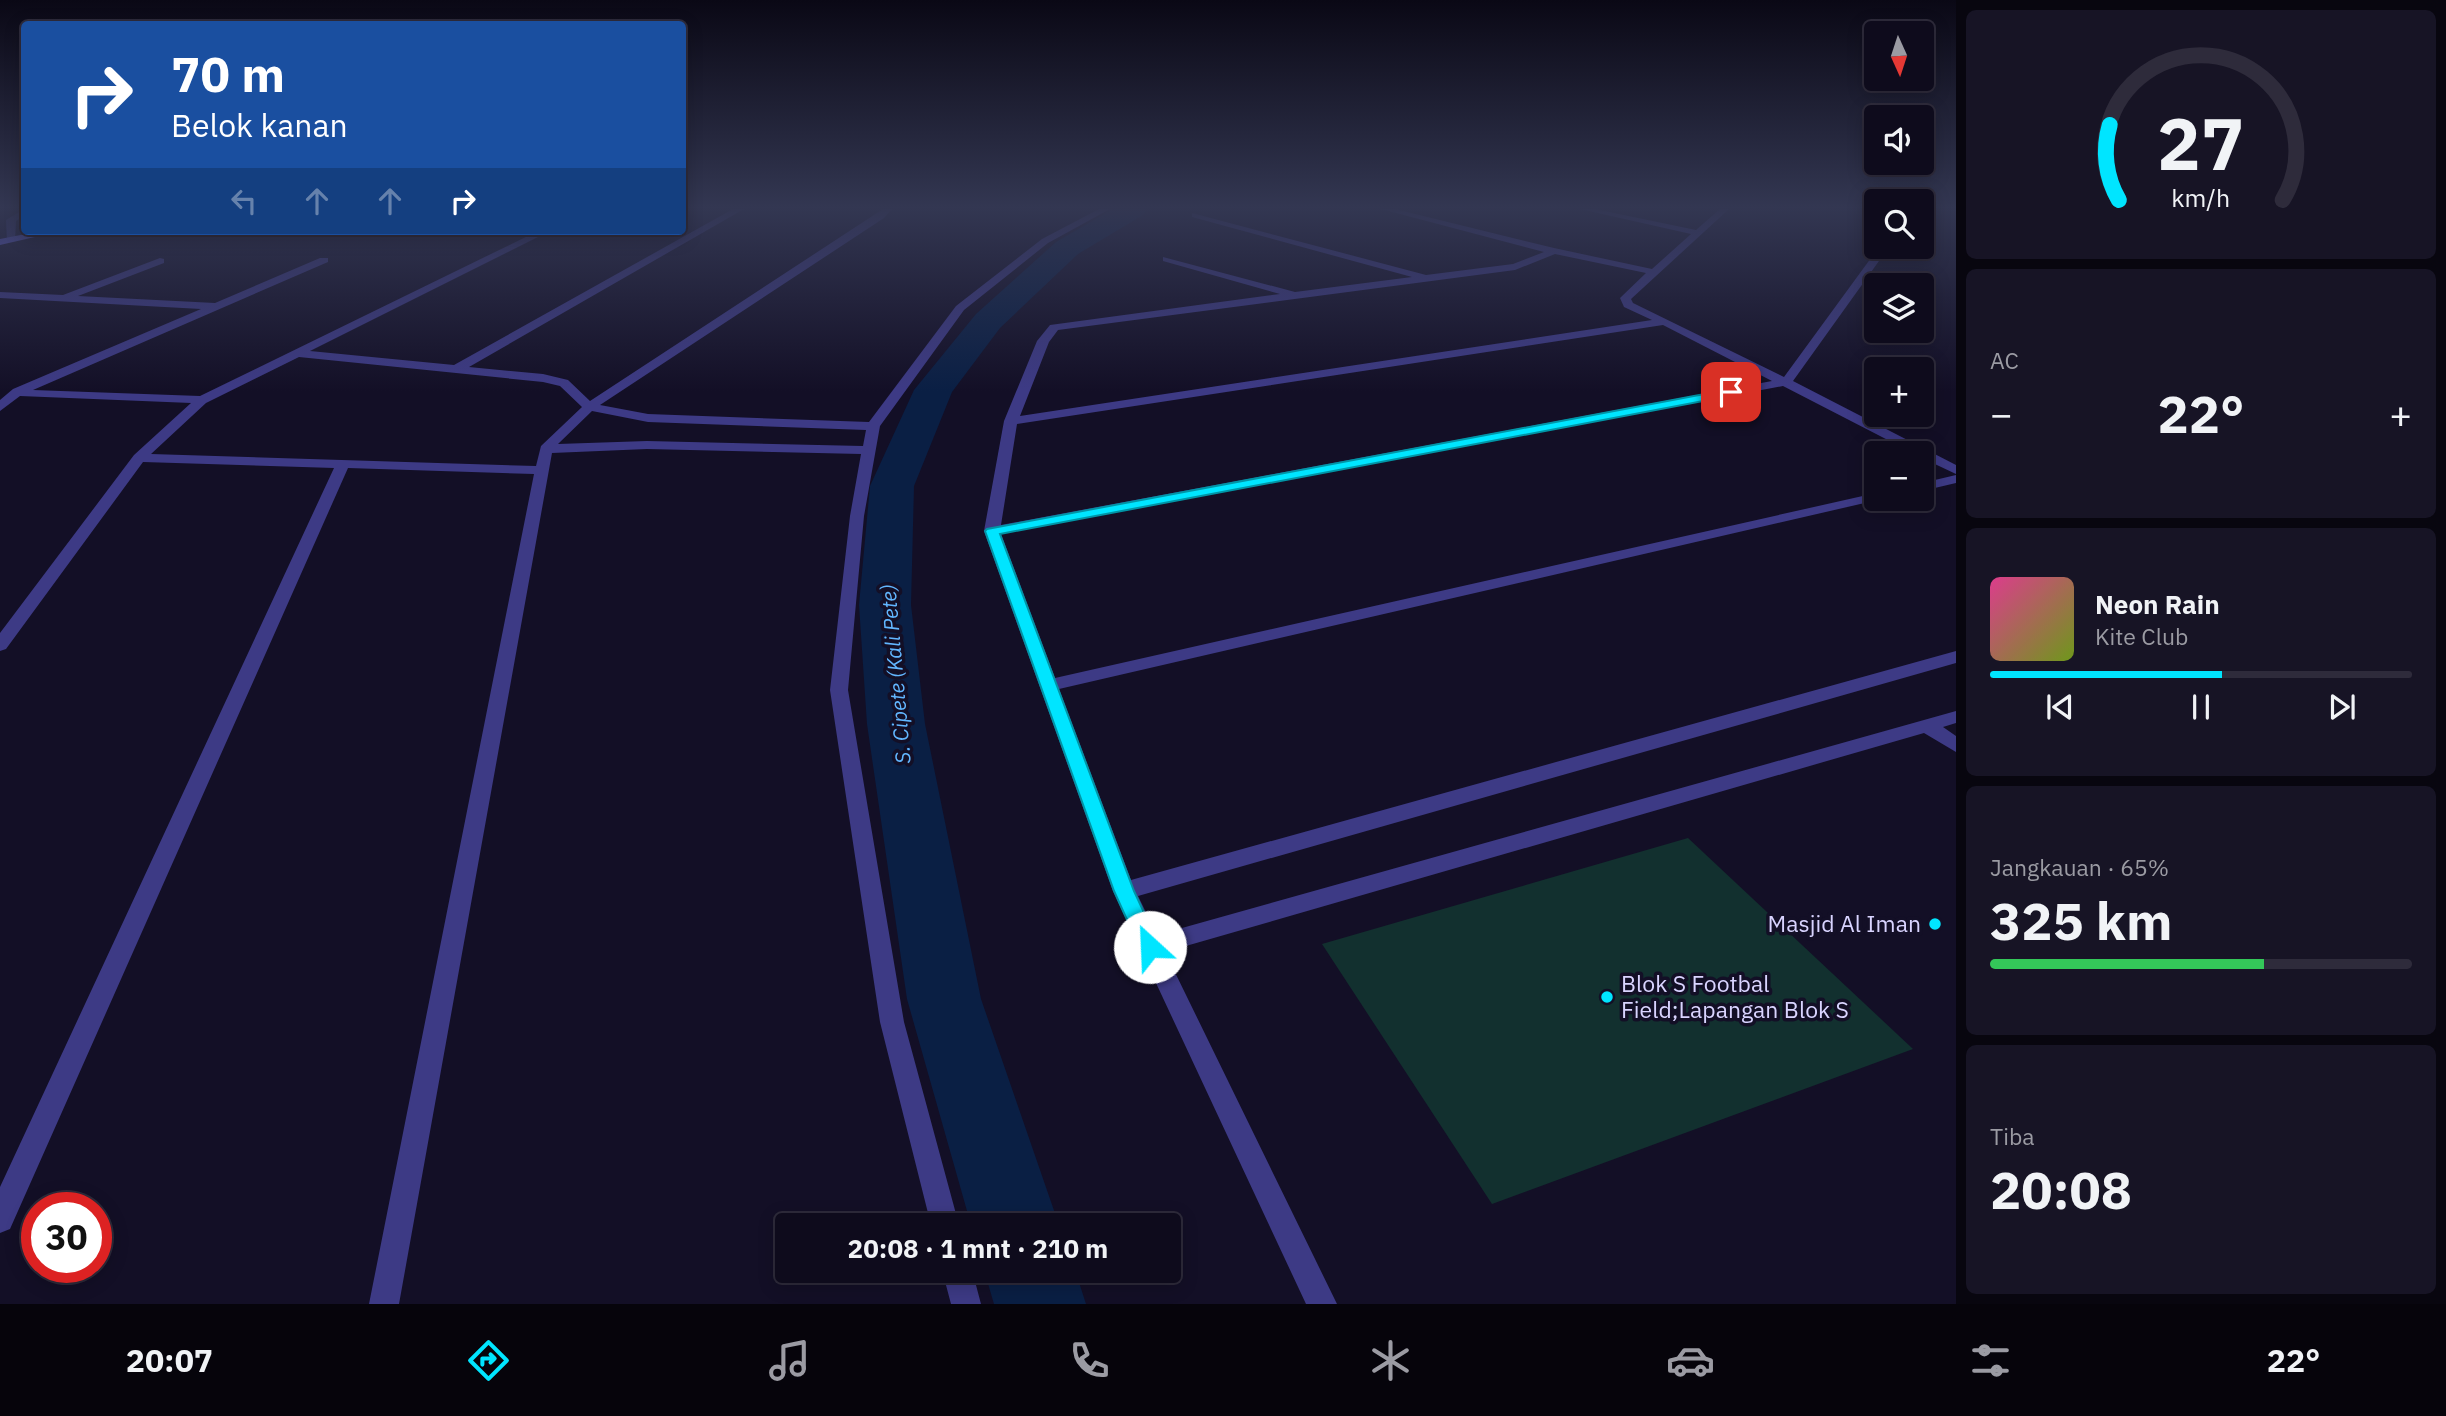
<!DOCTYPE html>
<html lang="id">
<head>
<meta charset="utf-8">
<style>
	body { margin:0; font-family:"IBM Plex Sans",sans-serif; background:#171425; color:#f1f3f6; height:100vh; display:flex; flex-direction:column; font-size:26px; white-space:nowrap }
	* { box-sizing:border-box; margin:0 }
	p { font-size:23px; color:#9b9ba3 }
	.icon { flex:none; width:38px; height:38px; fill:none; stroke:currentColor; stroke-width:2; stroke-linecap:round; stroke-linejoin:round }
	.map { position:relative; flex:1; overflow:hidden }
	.sheet { display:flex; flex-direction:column; gap:10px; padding:10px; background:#08060f; width:490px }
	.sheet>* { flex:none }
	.hud { position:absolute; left:21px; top:21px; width:665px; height:214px; border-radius:7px; box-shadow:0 4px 18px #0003,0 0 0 2px #2e2b3b; background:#1a4fa0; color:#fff; overflow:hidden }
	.needle { width:46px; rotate:177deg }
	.fabs { position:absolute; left:1864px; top:21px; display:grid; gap:14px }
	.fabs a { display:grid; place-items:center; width:70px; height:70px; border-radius:7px; background:#0e0b1c; box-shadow:0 4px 18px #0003,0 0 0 2px #2e2b3b; font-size:35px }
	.speed { position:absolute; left:21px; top:1192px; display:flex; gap:14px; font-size:35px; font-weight:700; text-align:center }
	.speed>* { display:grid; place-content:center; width:91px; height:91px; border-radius:50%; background:#0e0b1c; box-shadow:0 4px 18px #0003,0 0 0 2px #2e2b3b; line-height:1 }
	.speed .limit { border:10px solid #d22; background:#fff; color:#111 }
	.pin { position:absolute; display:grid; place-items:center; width:60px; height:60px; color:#fff; margin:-30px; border-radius:14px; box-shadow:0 4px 10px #0006 }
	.me { position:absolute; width:77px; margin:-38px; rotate:335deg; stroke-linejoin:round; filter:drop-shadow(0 0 5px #0008) }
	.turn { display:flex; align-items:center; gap:24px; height:147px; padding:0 35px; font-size:32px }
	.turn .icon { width:91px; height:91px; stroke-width:2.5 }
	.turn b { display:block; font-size:49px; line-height:60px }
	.lanes { display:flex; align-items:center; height:66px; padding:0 35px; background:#0003; justify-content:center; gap:35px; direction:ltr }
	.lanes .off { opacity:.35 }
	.big { font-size:52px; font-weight:700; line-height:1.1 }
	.sheet .tile { flex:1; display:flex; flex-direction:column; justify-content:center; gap:10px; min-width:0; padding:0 24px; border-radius:10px; background:#171425 }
	.sheet .dial { align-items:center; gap:0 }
	.dial svg { height:182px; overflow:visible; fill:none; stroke:#2e2b3b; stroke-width:7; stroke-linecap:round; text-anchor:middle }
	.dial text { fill:#f1f3f6; stroke:none }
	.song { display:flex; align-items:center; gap:21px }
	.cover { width:84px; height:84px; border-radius:10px; background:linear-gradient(135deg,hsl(330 70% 55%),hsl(80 70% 35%)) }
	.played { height:7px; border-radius:4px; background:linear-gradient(90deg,#00e5ff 55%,#2e2b3b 55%) }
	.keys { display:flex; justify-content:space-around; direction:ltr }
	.heat { display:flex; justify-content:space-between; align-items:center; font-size:38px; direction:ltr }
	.charge { height:10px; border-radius:5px; background:linear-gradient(90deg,#34c759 65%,#2e2b3b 0) }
	.trip { position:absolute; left:775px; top:1213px; width:406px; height:70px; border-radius:7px; background:#0e0b1c; box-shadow:0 4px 18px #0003,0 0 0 2px #2e2b3b; font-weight:700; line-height:70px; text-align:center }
	.dock { display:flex; height:112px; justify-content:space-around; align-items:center; background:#06040b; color:#9b9ba3 }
	.dock .icon { width:49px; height:49px }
	.dock .current { color:#00e5ff }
	.dock b { font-size:32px; color:#f1f3f6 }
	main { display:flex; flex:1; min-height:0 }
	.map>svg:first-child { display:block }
	.green { fill:#12302f }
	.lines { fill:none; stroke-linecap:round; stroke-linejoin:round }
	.canal { fill:#0a1f44; fill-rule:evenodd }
	.street { fill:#3d3a85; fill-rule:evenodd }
	.secondary { fill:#6f6bff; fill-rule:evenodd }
	.route { fill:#00e5ff; stroke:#0095a6; stroke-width:2 }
	.poi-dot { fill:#00e5ff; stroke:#130f26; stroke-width:2.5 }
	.labels { text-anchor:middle; stroke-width:7; stroke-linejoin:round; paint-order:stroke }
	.water-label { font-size:21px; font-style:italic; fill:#62b6ff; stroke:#130f26 }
	.near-poi-label { font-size:23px; fill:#d9d4ff; stroke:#130f26; text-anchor:end }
</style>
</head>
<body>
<main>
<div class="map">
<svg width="1956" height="1304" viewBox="0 0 1956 1304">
	<rect width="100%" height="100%" fill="#130f26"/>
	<path class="green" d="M 1688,838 L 1913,1049 L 1492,1204 L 1322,944 Z"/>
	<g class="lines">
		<path class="canal" d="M 1113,209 L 1147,209 L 1143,215 L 1078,254 L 1000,328 L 952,392 L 914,486 L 911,605 L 925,724 L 981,999 L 1059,1225 L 971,1225 L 907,999 L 867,724 L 859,605 L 870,486 L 914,390 L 976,314 L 1056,242 Z
			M 984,1270 L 1075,1270 L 1086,1304 L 994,1304 Z"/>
		<path class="street" d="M 24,209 L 24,216 L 16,221 L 15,240 L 7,242 L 6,220 Z
			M 733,209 L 744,209 L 469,367 L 543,374 L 568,380 L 590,401 L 883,209 L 892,209 L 884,218 L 600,405 L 648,414 L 869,422 L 956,306 L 1042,239 L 1099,209 L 1110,209 L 1048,243 L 964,310 L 880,426 L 864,516 L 848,690 L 904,1022 L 959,1225 L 931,1225 L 880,1022 L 830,690 L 850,516 L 861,454 L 647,449 L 552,453 L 399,1304 L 369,1304 L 534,474 L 348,468 L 10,1229 L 0,1233 L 0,1187 L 334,468 L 143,462 L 6,649 L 0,651 L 0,633 L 134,455 L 191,403 L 20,396 L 0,411 L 0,400 L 13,389 L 201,309 L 0,298 L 0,292 L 63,295 L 160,258 L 164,259 L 164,263 L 78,296 L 215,303 L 320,258 L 328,258 L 328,262 L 33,390 L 200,396 L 538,231 L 550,231 L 310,351 L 454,365 ZM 299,357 L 543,382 L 560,386 L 582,407 L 541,446 L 536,466 L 151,454 L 206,403 ZM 592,411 L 648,422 L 866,430 L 863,446 L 647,441 L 558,444 Z
			M 1381,209 L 1395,209 L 1554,248 L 1652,269 L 1691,234 L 1580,209 L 1595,209 L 1696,230 L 1720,209 L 1729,209 L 1631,299 L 1633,303 L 1784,377 L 1879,247 L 1889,247 L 1793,381 L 1956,465 L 1956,474 L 1922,458 L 1922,453 L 1913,453 L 1783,386 L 1001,534 L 1055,678 L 1876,493 L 1876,499 L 1882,499 L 1059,689 L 1131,880 L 1956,651 L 1956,663 L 1138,896 L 1157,935 L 1956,711 L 1956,723 L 1943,727 L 1956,736 L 1956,752 L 1924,733 L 1165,952 L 1337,1304 L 1306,1304 L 1113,891 L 984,531 L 1004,421 L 1037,341 L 1050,325 L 1280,294 L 1163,261 L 1163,257 L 1295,292 L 1412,277 L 1192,217 L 1192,213 L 1426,275 L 1513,264 L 1544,252 ZM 1555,254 L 1646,273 L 1620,298 L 1624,307 L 1652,320 L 1020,416 L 1049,342 L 1058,330 L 1515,270 ZM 1663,325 L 1772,381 L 1001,525 L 1017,424 Z
			M 1956,475 L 1956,483 L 1922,491 L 1922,483 Z
			M 942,1270 L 972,1270 L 981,1304 L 951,1304 Z"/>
		<path class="secondary" d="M 41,231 L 61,231 L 0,245 L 0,239 Z"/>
	</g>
	<linearGradient id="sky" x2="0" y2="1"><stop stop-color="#0a0815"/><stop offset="0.53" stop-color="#333752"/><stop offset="1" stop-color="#333752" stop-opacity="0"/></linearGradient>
	<rect width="1956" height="391" fill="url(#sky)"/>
	<path class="route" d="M 1731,389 L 1735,390 L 1735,395 L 1000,534 L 1134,891 L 1160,947 L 1157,953 L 1150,956 L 1142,953 L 1114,891 L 985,531 L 987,529 Z"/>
	<g class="poi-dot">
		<circle cx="1935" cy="924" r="7"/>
		<circle cx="1607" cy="997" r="7"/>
	</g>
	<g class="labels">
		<g class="water-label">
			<text transform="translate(896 674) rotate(-95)" y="7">S. Cipete (Kali Pete)</text>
		</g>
		<g class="near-poi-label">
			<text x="1921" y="932">Masjid Al Iman</text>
			<text x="1621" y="992" text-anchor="start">Blok S Footbal<tspan x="1621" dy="26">Field;Lapangan Blok S</tspan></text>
		</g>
	</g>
</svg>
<div class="fabs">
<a><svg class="needle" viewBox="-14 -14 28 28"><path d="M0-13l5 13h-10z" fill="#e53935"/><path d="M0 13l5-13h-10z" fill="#9b9ba3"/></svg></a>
<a><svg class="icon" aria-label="sound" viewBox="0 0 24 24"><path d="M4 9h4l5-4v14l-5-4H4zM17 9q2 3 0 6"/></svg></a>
<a><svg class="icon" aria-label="search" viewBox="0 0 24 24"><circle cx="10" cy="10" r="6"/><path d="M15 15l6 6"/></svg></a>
<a><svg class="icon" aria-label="layers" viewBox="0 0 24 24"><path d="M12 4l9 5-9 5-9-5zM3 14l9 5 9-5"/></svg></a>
<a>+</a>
<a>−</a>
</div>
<div class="speed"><div class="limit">30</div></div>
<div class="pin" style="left:1731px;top:392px;background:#d93025"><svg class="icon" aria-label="arrive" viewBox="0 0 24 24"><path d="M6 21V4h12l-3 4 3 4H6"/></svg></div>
<svg class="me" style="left:1150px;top:947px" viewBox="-20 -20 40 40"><circle r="19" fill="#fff"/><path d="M0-13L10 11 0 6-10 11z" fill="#00e5ff"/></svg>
<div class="trip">20:08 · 1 mnt · 210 m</div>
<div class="hud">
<div class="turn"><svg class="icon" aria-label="right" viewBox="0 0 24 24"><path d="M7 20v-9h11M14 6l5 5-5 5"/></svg><div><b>70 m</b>Belok kanan</div></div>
<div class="lanes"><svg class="icon off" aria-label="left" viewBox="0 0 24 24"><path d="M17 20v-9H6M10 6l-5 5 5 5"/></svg><svg class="icon off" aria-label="ahead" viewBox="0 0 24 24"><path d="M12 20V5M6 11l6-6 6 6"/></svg><svg class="icon off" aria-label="ahead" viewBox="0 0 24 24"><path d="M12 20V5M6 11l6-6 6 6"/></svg><svg class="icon" aria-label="right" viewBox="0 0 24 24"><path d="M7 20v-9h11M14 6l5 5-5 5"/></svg></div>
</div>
</div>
<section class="sheet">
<div class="tile dial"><svg viewBox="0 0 100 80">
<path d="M14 69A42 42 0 1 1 86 69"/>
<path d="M14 69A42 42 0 0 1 10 36" stroke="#00e5ff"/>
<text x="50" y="56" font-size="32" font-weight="700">27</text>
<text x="50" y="72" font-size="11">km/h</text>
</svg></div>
<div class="tile"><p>AC</p>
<div class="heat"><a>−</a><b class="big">22°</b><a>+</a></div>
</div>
<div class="tile">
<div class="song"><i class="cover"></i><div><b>Neon Rain</b><p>Kite Club</p></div></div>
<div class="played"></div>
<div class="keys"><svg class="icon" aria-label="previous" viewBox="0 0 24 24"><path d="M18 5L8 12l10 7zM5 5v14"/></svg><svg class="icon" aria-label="pause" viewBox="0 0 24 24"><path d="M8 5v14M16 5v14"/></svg><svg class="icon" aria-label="next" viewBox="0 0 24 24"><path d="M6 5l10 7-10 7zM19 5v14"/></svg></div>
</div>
<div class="tile"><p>Jangkauan · 65%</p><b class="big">325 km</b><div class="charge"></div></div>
<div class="tile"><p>Tiba</p><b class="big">20:08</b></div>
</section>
</main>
<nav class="dock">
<b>20:07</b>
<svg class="icon current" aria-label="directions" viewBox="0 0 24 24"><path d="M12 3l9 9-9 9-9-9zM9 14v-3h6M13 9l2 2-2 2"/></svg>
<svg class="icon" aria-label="music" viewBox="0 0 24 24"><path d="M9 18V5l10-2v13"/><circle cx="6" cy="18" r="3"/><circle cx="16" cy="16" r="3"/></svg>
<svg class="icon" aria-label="phone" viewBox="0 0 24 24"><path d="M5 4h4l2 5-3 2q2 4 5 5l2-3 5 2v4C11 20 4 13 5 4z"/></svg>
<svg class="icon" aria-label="climate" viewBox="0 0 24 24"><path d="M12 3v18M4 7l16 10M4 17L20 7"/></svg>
<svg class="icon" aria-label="car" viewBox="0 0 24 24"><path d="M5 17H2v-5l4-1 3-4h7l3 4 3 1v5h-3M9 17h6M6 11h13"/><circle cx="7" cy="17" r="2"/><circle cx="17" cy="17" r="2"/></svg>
<svg class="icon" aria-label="filters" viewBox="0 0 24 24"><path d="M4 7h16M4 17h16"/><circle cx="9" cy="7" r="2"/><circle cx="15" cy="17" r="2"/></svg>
<b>22°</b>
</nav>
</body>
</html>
